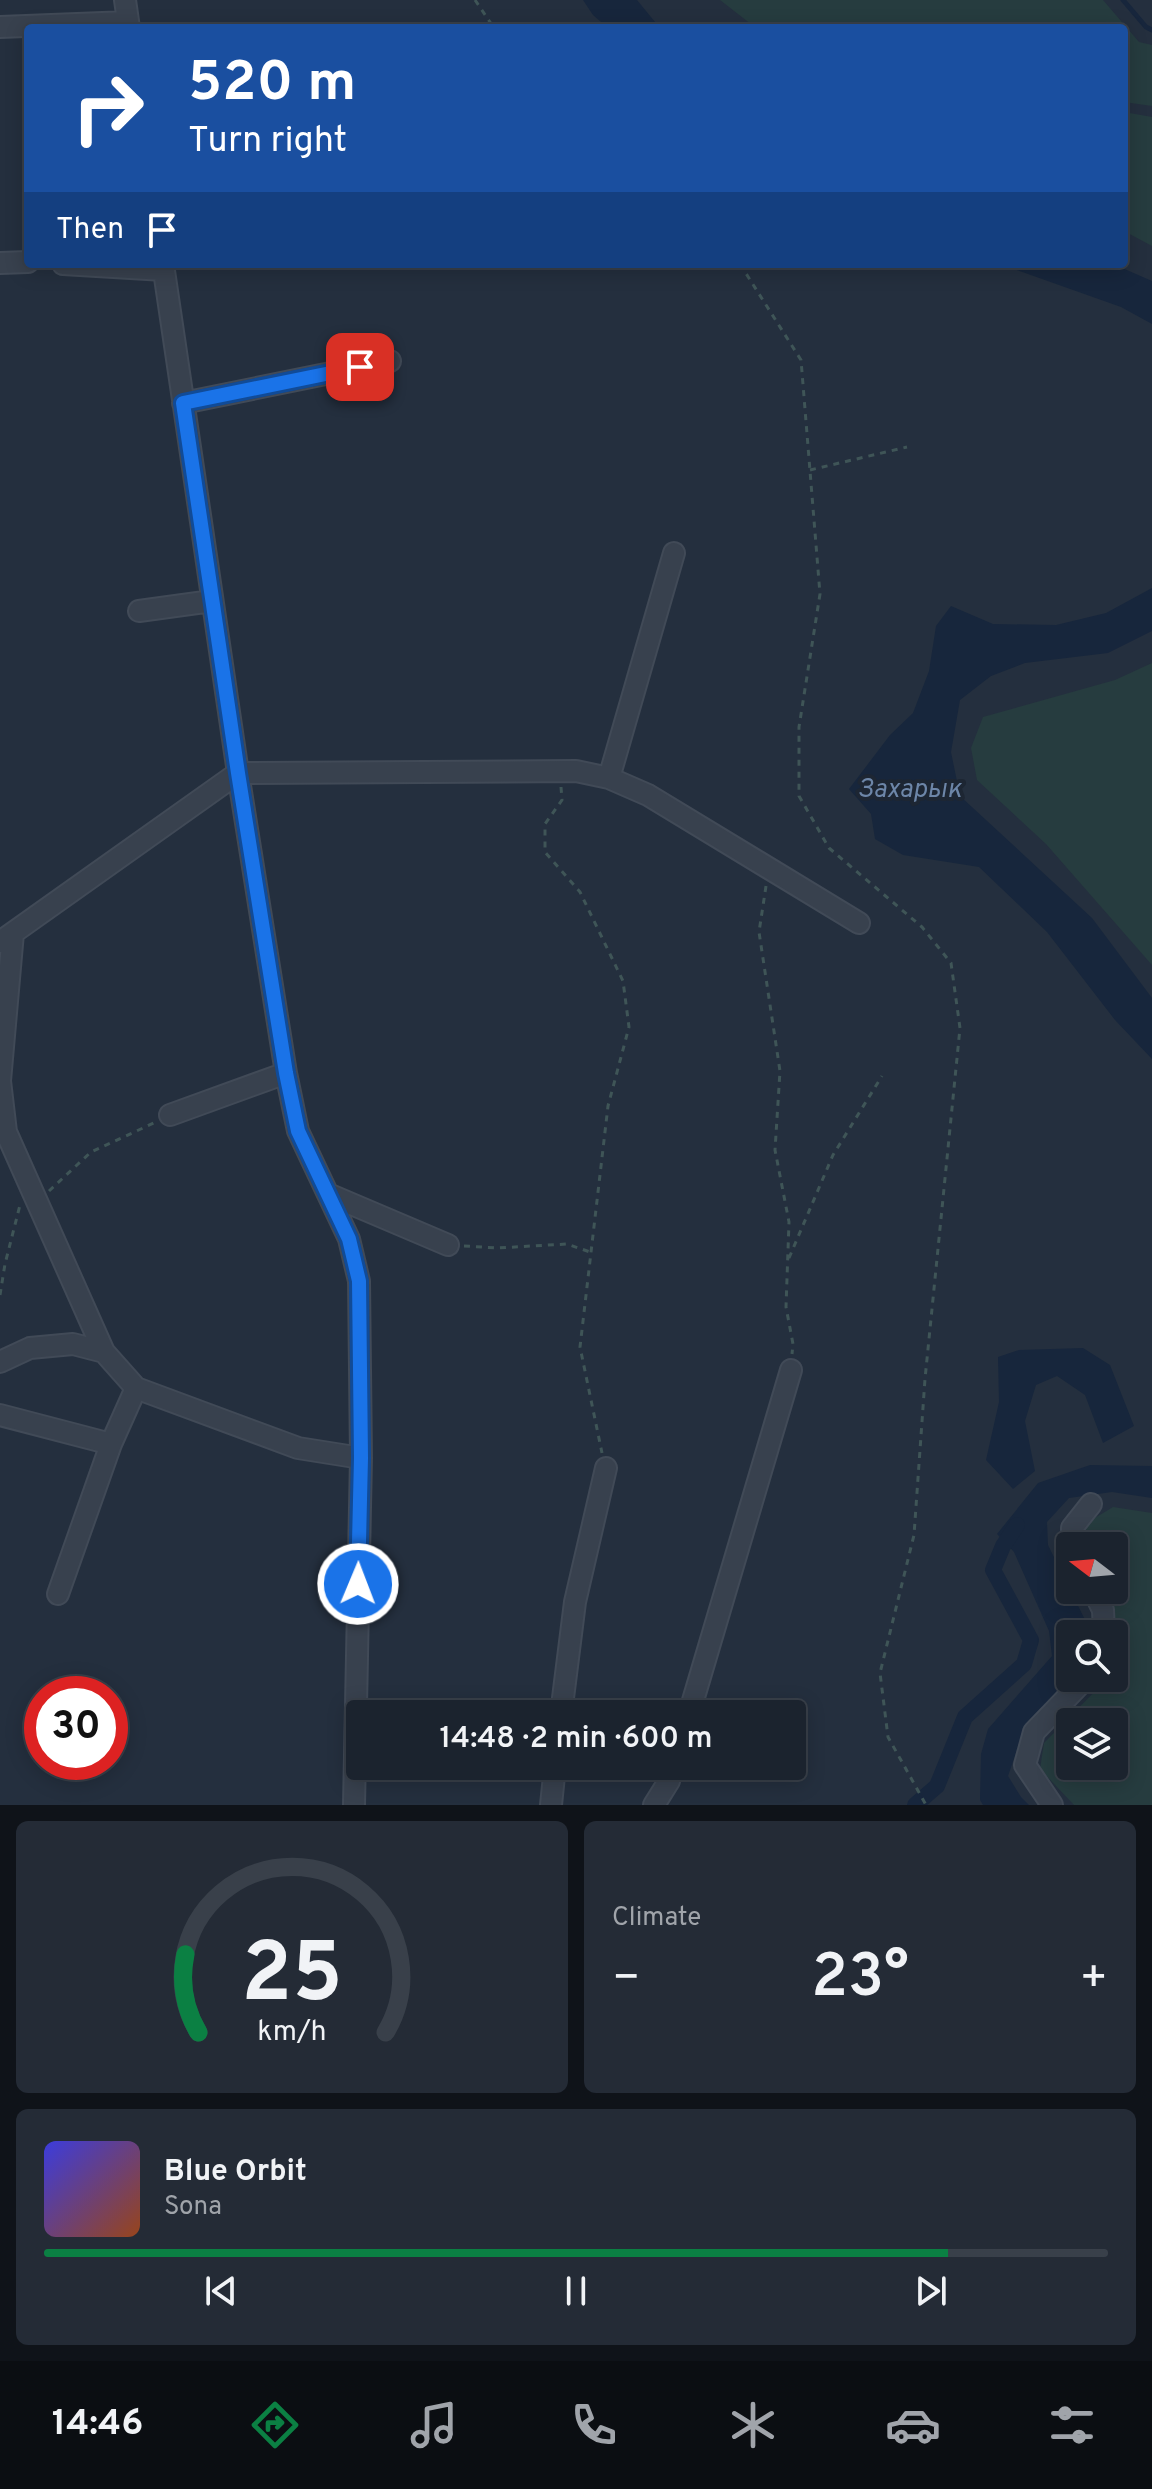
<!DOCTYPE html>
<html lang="en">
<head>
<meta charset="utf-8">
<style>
	body { margin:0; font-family:Overpass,sans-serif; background:#242b36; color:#f1f3f6; height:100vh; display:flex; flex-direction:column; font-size:30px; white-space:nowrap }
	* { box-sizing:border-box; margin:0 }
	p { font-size:26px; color:#a0a4aa }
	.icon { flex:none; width:44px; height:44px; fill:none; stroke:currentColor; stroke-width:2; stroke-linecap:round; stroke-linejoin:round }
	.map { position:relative; height:1805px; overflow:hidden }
	.side { display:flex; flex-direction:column; gap:16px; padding:16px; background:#0f1319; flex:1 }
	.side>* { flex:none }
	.top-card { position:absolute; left:24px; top:24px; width:1104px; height:244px; border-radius:8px; box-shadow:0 4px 20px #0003,0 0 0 2px #39404a; background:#1a4fa0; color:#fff; overflow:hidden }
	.needle { width:52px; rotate:286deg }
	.tools { position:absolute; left:1056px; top:1532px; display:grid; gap:16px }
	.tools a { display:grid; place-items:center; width:72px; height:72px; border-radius:8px; background:#1b232e; box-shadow:0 4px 20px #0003,0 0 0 2px #39404a; font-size:40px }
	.speed { position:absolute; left:24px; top:1676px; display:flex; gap:16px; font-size:40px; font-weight:700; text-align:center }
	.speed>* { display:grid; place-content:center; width:104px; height:104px; border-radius:50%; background:#1b232e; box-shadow:0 4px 20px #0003,0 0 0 2px #39404a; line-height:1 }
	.speed .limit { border:12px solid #d22; background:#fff; color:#111 }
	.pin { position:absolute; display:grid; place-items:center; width:68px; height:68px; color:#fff; margin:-34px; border-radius:16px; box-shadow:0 4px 12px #0006 }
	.me { position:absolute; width:88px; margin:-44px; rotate:1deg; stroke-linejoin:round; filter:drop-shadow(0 0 6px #0008) }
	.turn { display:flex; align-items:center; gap:28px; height:168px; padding:0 32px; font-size:36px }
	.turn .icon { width:104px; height:104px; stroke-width:2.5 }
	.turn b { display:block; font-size:56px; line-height:68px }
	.then { display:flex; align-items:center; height:76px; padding:0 32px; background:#0003; gap:16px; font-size:30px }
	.big { font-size:60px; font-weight:600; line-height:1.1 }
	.side .tile { flex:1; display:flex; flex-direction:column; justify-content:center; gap:12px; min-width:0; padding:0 28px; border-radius:12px; background:#242b36 }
	.side .dial { align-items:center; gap:0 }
	.dial svg { height:208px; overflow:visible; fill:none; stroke:#39404a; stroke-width:7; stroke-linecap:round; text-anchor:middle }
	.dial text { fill:#f1f3f6; stroke:none }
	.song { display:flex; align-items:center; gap:24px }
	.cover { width:96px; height:96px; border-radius:12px; background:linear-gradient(135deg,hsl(240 70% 55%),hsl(20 70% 35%)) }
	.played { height:8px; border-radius:4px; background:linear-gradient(90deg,#0b8043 85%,#39404a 85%) }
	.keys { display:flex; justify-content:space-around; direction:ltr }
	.heat { display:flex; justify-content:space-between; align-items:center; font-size:44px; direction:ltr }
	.side .tiles { flex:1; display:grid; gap:16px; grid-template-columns:1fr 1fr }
	.tile:last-child { grid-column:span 2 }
	.trip { position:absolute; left:346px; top:1700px; width:460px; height:80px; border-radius:8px; background:#1b232e; box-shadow:0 4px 20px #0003,0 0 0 2px #39404a; font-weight:600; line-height:80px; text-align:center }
	.dock { display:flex; height:128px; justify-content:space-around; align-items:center; background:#0b0e12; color:#a0a4aa }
	.dock .icon { width:56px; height:56px }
	.dock .on { color:#0b8043 }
	.dock b { font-size:36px; color:#f1f3f6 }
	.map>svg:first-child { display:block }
	.green { fill:#263c3f; fill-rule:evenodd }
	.water { fill:#17263c }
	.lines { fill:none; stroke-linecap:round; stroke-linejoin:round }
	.stream { stroke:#17263c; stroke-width:5 }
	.canal { stroke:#17263c; stroke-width:16 }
	.minor-casing { stroke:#414a57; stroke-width:24 }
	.path { stroke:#3f5557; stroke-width:3; stroke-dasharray:6 6; stroke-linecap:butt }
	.minor { stroke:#38414e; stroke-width:20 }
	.route-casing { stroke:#114b97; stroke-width:20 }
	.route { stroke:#1a73e8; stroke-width:14 }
	.labels { text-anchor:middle; stroke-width:8; stroke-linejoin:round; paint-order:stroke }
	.water-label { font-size:26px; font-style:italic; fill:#6d86a8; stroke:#1d2633 }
</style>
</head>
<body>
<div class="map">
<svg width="1152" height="1805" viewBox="0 0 1152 1805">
	<rect width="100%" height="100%" fill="#242f3e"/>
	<path class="green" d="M 720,0 L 1103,0 L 1139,42 L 1152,45 L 1152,106 L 1124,102 L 1124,28 L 756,28 Z
		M 1124,112 L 1152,117 L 1152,246 L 1124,231 Z
		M 1152,663 L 1152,965 L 1046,844 L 977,780 L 971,748 L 983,717 L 1115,680 Z
		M 1113,1507 L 1152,1513 L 1152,1805 L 1074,1805 L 1040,1769 L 1044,1743 L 1108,1678 L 1114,1678 L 1114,1672 L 1123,1663 L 1101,1590 L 1114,1590 L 1114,1546 L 1090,1546 L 1085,1524 ZM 1070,1722 L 1114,1722 L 1114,1766 L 1070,1766 Z"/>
	<path class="water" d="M 583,0 L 637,0 L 660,28 L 608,28 L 593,15 Z
		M 1000,264 L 1113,264 L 1152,281 L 1152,324 L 1121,307 Z
		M 1152,588 L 1152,631 L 1108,653 L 1025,663 L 991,676 L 960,700 L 951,752 L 960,796 L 1092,918 L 1152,998 L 1152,1059 L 1115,1020 L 1047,932 L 979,867 L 903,855 L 875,839 L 871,814 L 849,789 L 890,735 L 913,713 L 929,671 L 936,626 L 951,606 L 993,624 L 1056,625 L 1106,613 Z
		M 1083,1348 L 1110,1365 L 1134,1426 L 1103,1443 L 1085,1395 L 1057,1376 L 1036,1385 L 1025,1421 L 1035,1471 L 1013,1489 L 986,1460 L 999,1402 L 998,1357 L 1019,1350 Z
		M 1090,1465 L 1152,1466 L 1152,1498 L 1112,1492 L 1069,1498 L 1047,1522 L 1048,1545 L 1092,1634 L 1070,1634 L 1070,1678 L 1077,1678 L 1019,1744 L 1008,1776 L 1021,1797 L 1029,1805 L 983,1805 L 980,1800 L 981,1754 L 988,1729 L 1052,1656 L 1049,1631 L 1014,1552 L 997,1534 L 1038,1483 Z"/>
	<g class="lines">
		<path class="stream" d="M 1123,0 L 1146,27 L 1152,30"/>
		<path class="canal" d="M 915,1805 L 937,1786 L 965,1717 L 1024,1664 L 1031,1640 L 993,1570 L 1003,1546 L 1017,1525"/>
		<defs>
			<path id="minor" d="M 125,0 L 129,28
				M 0,27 L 128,22
				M 0,263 L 28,262
				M 63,264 L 164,270
				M 163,264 L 238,773 L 286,1073 L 298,1131 L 349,1239 L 359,1281 L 361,1458 L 354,1805
				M 183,403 L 390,361
				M 139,611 L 212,601
				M 609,778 L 674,553
				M 13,933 L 0,1081 L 6,1132 L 104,1352 L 136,1388
				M 0,942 L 238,773 L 576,771 L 609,778 L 648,795 L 859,923
				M 170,1115 L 286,1073
				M 328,1194 L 448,1245
				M 0,1362 L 30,1348 L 73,1344 L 104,1352
				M 0,1415 L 111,1444
				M 1072,1546 L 1072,1528 L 1091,1504
				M 1093,1590 L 1103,1610 L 1104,1634
				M 58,1594 L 111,1444 L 136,1388 L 298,1448 L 361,1458
				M 561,1714 L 575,1602 L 606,1468
				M 689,1714 L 791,1370
				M 551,1805 L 555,1766
				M 654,1805 L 669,1781 L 673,1766
				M 1052,1805 L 1025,1765 L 1034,1732 L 1086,1678"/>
		</defs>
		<use href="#minor" class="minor-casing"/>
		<path class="path" d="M 475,0 L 494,28
			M 740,264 L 801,360 L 820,594 L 799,727 L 799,796 L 829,848 L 922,927 L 951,963 L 960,1028 L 925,1379 L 914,1535 L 880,1673 L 888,1737 L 926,1805
			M 810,470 L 907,447
			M 561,787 L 562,800 L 545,824 L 545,852 L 580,892 L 623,981 L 629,1027 L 608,1106 L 580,1347 L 602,1453
			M 766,886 L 759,932 L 780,1071 L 775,1150 L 789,1222 L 786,1307 L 793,1344 L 792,1354
			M 49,1191 L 91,1152 L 156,1122
			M 464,1246 L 497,1248 L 567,1244 L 590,1252
			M 789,1258 L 833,1155 L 882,1076
			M 0,1295 L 5,1264 L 20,1205"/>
		<use href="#minor" class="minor"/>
	</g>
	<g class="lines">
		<defs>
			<path id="route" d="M 358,1584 L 361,1458 L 359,1281 L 349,1239 L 298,1131 L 286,1073 L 238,773 L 183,403 L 360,367"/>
		</defs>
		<use href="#route" class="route-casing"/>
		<use href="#route" class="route"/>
	</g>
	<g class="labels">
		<g class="water-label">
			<text x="910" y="797">Захарык</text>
		</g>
	</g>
</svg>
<div class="tools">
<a><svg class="needle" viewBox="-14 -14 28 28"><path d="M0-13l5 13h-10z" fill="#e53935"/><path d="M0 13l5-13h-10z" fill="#a0a4aa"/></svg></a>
<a><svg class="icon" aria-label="search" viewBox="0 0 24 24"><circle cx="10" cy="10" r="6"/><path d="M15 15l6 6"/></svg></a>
<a><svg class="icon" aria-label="layers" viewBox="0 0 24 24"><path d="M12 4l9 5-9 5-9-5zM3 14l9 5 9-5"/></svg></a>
</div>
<div class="speed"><div class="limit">30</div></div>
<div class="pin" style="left:360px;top:367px;background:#d93025"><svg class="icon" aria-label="arrive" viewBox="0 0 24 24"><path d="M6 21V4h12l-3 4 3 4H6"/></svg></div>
<svg class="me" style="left:358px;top:1584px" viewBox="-20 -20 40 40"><circle r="17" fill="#1a73e8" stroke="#fff" stroke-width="3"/><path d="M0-11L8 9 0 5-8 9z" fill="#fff"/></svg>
<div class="trip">14:48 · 2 min · 600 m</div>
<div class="top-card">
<div class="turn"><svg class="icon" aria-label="right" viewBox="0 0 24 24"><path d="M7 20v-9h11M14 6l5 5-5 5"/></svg><div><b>520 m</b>Turn right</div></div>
<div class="then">Then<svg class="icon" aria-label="arrive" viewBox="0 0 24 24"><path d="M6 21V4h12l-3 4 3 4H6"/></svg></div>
</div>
</div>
<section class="side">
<div class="tiles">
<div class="tile dial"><svg viewBox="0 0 100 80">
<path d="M14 69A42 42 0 1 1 86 69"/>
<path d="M14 69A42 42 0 0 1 9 39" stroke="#0b8043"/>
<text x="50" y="56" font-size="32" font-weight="700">25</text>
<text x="50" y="72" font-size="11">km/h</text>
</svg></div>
<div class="tile"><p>Climate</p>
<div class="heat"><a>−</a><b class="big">23°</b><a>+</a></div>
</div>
<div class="tile">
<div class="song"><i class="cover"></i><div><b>Blue Orbit</b><p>Sona</p></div></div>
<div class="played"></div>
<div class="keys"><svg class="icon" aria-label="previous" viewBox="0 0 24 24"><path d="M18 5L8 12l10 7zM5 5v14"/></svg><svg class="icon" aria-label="pause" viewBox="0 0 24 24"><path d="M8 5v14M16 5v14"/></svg><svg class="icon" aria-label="next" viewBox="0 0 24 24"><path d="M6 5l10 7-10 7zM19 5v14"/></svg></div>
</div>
</div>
</section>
<nav class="dock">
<b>14:46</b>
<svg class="icon on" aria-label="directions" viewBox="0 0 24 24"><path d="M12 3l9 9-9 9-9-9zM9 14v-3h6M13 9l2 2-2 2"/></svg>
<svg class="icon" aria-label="music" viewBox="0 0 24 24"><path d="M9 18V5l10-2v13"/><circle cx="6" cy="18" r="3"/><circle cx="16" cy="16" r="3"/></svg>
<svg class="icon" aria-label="phone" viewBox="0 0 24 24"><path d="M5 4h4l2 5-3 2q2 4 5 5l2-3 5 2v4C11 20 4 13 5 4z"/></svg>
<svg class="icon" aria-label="climate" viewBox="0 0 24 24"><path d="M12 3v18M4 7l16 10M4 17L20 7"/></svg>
<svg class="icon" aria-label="car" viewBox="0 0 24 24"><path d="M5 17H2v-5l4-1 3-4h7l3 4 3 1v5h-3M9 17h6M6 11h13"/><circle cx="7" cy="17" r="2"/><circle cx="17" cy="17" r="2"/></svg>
<svg class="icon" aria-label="filters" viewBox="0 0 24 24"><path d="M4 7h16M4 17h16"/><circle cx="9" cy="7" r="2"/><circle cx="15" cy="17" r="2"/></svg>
</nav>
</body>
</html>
